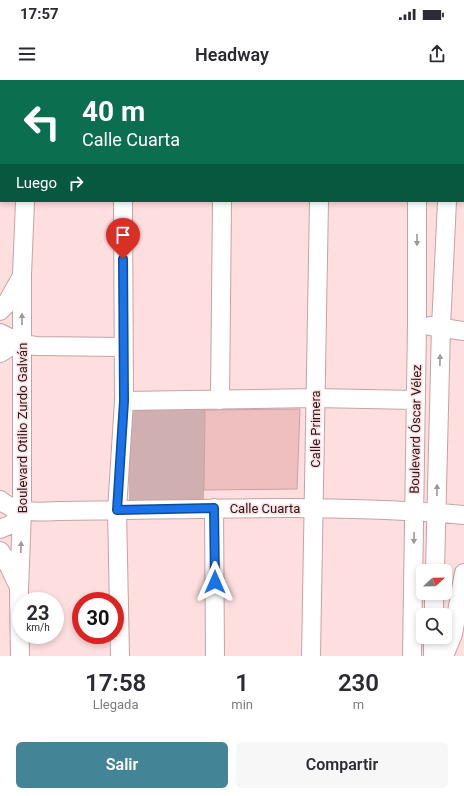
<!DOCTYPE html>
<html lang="es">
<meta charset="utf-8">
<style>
:root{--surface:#fff;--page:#f7f7f7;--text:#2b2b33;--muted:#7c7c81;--accent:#438596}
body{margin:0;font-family:Roboto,sans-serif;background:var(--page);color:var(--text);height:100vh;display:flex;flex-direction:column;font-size:15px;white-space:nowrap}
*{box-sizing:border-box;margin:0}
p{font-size:13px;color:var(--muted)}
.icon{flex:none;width:22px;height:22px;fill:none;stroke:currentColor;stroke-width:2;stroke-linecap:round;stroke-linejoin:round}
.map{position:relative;height:576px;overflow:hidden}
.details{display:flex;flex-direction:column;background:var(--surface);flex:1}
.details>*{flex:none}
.top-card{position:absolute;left:0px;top:0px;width:464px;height:122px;box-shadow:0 2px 6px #0003;background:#0b6e4f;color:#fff;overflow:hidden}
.needle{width:26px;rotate:68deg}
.fabs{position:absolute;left:416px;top:484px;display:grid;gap:8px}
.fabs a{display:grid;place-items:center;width:36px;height:36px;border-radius:6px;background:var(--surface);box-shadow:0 2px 6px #0003;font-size:20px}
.speed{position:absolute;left:12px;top:512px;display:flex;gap:8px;font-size:20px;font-weight:700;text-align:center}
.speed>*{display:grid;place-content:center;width:52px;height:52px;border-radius:50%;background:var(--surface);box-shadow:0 2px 6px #0003;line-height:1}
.speed small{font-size:10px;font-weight:400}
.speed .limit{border:6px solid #d22;background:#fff;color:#111}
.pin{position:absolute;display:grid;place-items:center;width:34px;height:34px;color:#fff;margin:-41px -17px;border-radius:50% 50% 50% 0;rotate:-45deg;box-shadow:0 0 4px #0007}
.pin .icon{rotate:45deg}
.me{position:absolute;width:44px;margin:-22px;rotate:0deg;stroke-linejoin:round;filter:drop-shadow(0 0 3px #0008)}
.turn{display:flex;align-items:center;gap:14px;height:84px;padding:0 16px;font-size:18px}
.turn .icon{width:52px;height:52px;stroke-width:2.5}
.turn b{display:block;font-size:28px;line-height:34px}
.then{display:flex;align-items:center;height:38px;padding:0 16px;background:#0003;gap:8px;font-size:15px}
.eta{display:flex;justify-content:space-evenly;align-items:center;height:68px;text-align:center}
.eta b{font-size:24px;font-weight:600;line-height:28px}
.button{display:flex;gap:8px;margin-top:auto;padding:8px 16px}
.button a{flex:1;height:46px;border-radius:6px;background:var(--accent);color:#fff;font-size:16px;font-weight:600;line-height:46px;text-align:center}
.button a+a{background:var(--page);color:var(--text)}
.status{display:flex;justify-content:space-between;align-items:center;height:28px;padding:0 20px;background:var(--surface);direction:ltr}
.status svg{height:11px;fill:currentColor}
header{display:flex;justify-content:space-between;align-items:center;height:52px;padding:0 16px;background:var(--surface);font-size:18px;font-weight:600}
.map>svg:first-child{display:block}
.green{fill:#d0afb0}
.building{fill:#efbebf;stroke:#c8a2a3}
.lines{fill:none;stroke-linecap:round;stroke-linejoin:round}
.minor-casing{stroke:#c8a2a3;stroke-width:20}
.minor{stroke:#fff;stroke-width:18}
.oneway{fill:#9e9898}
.route-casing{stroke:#114b97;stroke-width:10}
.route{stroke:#1a73e8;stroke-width:7}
.labels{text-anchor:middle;stroke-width:3;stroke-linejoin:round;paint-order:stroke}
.street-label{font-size:13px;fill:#27191a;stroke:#fededf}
</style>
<div class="status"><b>17:57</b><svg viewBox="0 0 49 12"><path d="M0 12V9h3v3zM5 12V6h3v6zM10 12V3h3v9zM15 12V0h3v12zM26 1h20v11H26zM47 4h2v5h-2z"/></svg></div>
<header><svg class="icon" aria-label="menu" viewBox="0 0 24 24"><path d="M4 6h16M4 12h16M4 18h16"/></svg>Headway<svg class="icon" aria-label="share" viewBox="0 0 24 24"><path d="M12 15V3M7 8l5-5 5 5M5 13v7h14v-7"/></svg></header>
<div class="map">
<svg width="464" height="576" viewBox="0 0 464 576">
<rect width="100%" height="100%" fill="#fededf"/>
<path class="green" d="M129,325L205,326L204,420L129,422Z"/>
<path class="building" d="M300,329L297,409L204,410L205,330Z"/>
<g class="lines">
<g class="minor-casing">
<path id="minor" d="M128,1V0
M373,1V0
M0,8H1
M0,91H1
M463,97H464
M0,231L5,226L22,196
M430,246L464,251
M0,253L22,264L36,266L123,267
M0,273L10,267L22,264
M220,320L222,121
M124,321L315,318L416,320
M0,420C16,434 38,432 58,431C193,430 329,423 464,435
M214,428L215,576
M0,449L12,444L22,431
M0,471L6,480L18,505
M435,491L441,247L447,121
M434,535V513
M20,576L19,510L22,431V195L25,121
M120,576L117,430L124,321L123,121
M311,576L319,121
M412,576L417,244V121
M433,576V557
M444,576L453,554L464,493"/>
</g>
<use href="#minor" class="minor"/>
</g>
<defs><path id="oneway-solid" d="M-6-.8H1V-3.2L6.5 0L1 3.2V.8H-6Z"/></defs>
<g class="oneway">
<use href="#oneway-solid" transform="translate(417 160) rotate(90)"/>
<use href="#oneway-solid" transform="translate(22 239) rotate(-90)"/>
<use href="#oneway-solid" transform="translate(440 280) rotate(-89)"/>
<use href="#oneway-solid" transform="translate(437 410) rotate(-89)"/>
<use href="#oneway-solid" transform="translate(414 458) rotate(91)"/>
<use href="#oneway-solid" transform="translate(21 467) rotate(-88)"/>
</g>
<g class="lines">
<g class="route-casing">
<path id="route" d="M123,179L124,321L117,430L214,428L215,502"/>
</g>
<use href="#route" class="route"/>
</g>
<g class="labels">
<g class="street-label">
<text transform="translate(22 348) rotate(-90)" y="5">Boulevard Otilio Zurdo Galván</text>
<text transform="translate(315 349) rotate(-90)" y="5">Calle Primera</text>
<text transform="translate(415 349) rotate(-89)" y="5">Boulevard Óscar Vélez</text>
<text x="265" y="433">Calle Cuarta</text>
</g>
</g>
</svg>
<div class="fabs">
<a><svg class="needle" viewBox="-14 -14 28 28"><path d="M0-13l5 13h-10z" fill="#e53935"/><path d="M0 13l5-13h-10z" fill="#7c7c81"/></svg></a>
<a><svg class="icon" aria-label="search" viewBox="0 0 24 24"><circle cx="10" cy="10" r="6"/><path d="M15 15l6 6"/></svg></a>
</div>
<div class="speed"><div>23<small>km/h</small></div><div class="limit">30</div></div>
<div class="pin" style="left:123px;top:179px;background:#d93025"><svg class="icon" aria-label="arrive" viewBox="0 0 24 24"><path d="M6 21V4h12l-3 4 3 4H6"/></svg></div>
<svg class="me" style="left:215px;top:502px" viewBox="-20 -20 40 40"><path d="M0-17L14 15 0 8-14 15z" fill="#1a73e8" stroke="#fff" stroke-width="4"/></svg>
<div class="top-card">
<div class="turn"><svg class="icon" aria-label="left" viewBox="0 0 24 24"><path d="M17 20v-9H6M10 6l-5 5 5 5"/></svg><div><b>40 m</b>Calle Cuarta</div></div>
<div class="then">Luego<svg class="icon" aria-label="right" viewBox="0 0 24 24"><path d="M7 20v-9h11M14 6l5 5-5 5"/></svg></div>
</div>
</div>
<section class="details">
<div class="eta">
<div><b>17:58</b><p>Llegada</p></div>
<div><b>1</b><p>min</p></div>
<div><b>230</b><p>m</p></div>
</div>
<div class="button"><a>Salir</a><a>Compartir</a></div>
</section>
